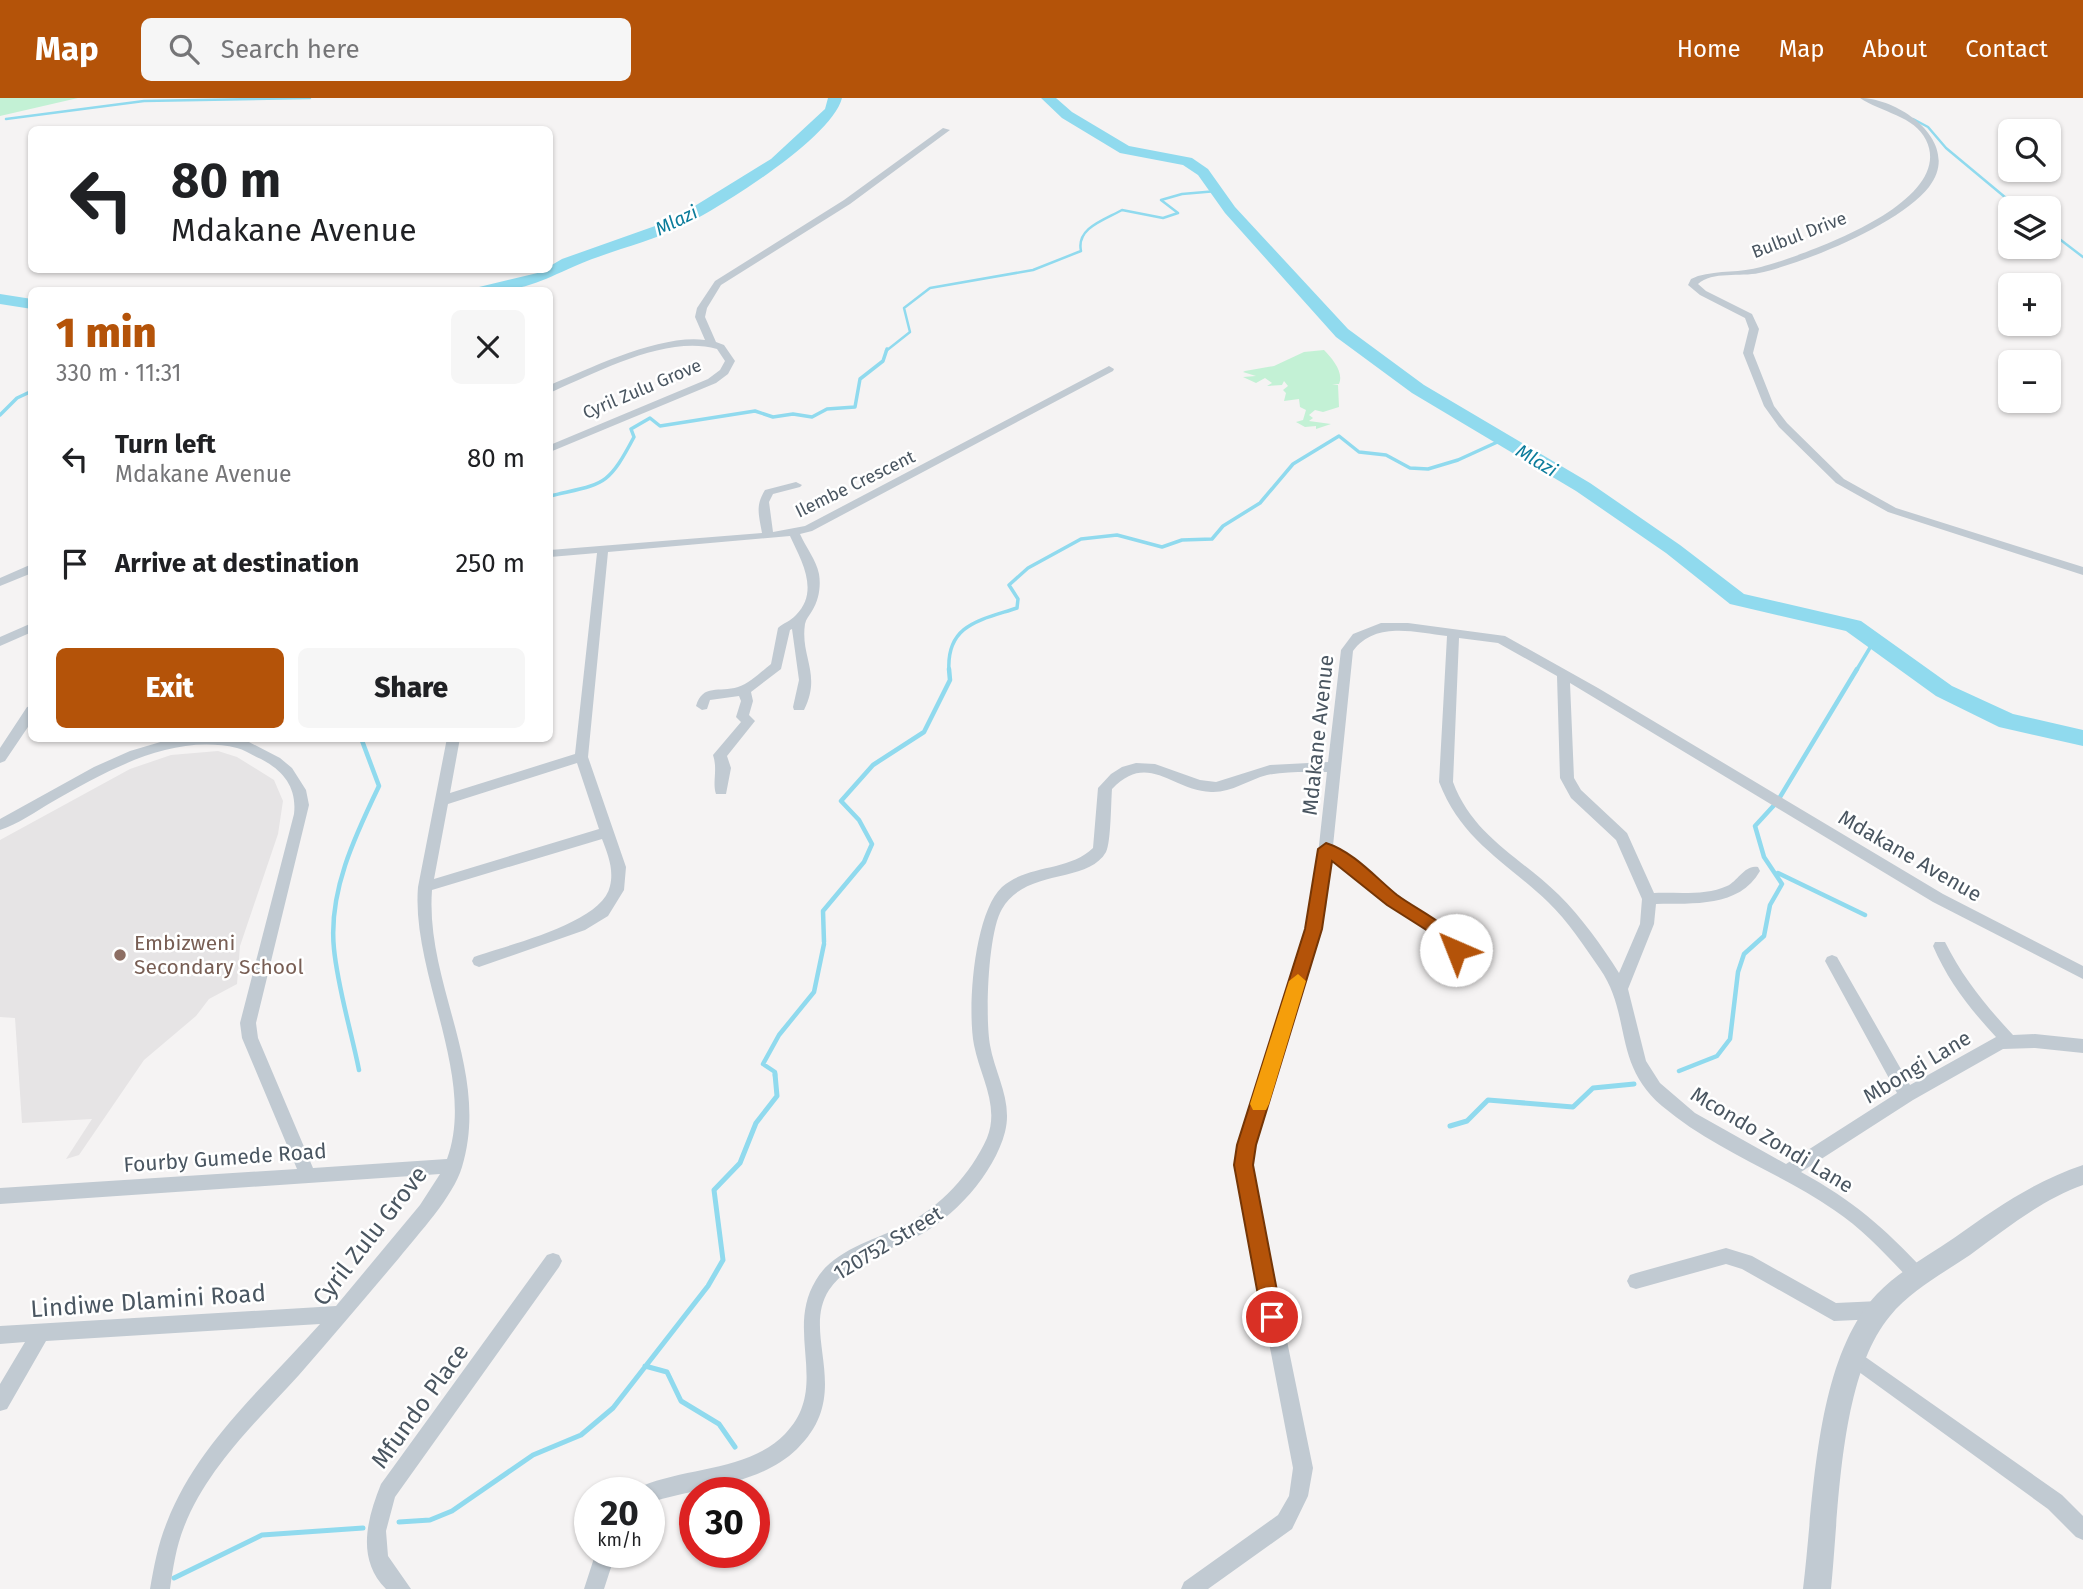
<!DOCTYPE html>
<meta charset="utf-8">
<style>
:root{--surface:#fff;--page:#f6f6f6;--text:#202124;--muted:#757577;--accent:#b45309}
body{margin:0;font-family:"Fira Sans",sans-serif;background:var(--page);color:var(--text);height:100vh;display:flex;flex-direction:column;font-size:26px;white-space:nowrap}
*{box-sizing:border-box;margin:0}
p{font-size:23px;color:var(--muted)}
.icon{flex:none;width:38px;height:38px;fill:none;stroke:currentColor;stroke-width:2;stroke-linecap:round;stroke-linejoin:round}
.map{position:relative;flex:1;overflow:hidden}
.panel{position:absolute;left:28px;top:189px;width:525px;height:455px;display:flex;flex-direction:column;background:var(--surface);border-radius:10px;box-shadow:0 2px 5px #0004}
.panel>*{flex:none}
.top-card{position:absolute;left:28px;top:28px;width:525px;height:147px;border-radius:10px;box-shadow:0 2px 5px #0004;background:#fff;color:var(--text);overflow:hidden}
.buttons{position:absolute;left:1998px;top:21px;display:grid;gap:14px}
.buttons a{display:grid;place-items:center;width:63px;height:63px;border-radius:10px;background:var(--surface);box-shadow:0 2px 5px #0004;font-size:35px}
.speed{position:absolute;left:574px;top:1379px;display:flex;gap:14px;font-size:35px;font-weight:700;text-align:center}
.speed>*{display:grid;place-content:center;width:91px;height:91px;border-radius:50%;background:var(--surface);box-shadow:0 2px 5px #0004;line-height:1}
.speed small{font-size:18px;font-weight:400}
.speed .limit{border:10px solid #d22;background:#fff;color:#111}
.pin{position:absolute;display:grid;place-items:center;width:60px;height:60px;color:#fff;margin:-30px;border:4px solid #fff;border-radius:50%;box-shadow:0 2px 7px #0007}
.me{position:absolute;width:77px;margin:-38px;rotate:316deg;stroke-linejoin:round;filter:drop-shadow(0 0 5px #0008)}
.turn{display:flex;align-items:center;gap:24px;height:147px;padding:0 28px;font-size:32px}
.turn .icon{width:91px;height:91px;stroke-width:2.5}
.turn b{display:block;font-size:49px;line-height:60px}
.round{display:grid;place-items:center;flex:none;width:74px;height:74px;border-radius:10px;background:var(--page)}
.headline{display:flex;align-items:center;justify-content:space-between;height:119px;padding:0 28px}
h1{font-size:42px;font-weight:800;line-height:52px;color:var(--accent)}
.button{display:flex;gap:14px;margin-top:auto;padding:14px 28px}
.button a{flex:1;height:80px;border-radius:10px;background:var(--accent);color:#fff;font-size:28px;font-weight:800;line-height:80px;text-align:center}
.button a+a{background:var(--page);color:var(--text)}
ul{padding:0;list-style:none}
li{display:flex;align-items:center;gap:21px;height:105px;padding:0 28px}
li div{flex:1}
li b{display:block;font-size:26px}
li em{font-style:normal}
header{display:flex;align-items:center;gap:42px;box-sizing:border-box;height:98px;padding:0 35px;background:var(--accent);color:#fff}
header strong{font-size:33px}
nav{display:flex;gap:38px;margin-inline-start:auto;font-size:24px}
.search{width:490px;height:63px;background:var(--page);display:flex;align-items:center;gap:18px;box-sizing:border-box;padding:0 24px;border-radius:10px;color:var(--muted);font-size:26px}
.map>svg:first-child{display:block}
.education{fill:#e6e4e5}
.green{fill:#c3f1d5}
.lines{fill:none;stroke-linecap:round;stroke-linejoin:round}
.stream-far3{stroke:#90daee;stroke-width:2.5}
.stream-far2{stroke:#90daee;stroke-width:3.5}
.stream-far1{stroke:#90daee;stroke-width:4.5}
.stream{stroke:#90daee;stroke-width:5}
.river{fill:#90daee;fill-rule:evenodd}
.minor{fill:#c1cad2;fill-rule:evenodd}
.tertiary{fill:#c1cad2;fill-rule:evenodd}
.route{fill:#b45309;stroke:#753606;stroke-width:2}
.slow{fill:#f59e0b}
.education-dot{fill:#8d6e63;stroke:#fff;stroke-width:2.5}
.labels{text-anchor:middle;stroke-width:5;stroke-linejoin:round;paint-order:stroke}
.far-street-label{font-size:18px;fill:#4a5661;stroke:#fff}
.far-water-label{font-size:19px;font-style:italic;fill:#0c7c9b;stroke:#fff}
.street-label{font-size:21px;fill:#4a5661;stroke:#fff}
.education-label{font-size:21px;fill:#785e54;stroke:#fff;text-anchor:start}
.near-street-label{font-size:24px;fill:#4a5661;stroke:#fff}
</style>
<header>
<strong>Map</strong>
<div class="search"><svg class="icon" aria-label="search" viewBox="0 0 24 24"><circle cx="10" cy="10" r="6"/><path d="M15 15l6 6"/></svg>Search here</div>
<nav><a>Home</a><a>Map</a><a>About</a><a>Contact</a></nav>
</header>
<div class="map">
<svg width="2083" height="1491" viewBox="0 0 2083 1491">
<rect width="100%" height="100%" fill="#f5f3f3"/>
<path class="education" d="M218,653L237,659L274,682L283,703L278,736L240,848L237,886L209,901L196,918L144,962L79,1057L66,1061L92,1021L22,1025L15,920L0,919V742L130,671L171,657Z"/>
<path class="green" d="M0,0H78L0,18Z
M1324,252C1333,261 1344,275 1339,286H1332L1338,287L1339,309L1323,314L1315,312L1309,317L1313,320L1309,323L1331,326L1316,331V328L1305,329L1296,324L1303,322L1306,312L1300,309L1299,301L1284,303L1286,295L1283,292L1288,288L1284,283L1282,287L1267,288L1272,285L1265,280L1256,285L1243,279L1256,278L1243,274L1245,273L1274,268L1304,254Z"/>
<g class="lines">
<path class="stream-far3" d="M6,21L144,3L310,0
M1913,21L1928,29L1946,50L2012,105
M2049,133L2083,159
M886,253L910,234L904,210L930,190L1033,172L1081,153C1076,130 1104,122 1122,112L1163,120L1178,115L1161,102L1182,96L1217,93"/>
<path class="stream-far2" d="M0,317L17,300L32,293
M550,398C604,385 607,390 634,339L631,331L650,320L660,328L755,313L773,319L793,316L812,319L827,311L855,309L860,281L883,263L887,251
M949,573C946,526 981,522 1017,510L1018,501L1009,487L1028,470L1081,441L1117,437L1162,449L1182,442L1212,441L1223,428L1260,405L1293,366L1339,338L1359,354L1386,357L1410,370L1428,371L1458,362L1504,341
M1856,573L1874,543"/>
<path class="stream-far1" d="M1778,775L1865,817
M824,844L823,813L864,764L872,746L859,722L841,703L873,667L924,634L950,582L949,571
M359,972C351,932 338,891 334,851C328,794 355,738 379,688L361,640
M1679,973L1717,958L1730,941L1738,874L1744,856L1764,838L1770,807L1782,786L1764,759L1755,728L1777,704L1857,571
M775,978V974L763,966L779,937L814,894L824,846"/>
<path class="stream" d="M1450,1028L1467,1023L1488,1002L1573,1009L1593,990L1634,986
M645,1268L667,1274L681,1303L719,1326L735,1349
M399,1424L430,1422L452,1413L533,1357L581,1337L613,1310L708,1188L723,1162L714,1092L740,1065L756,1025L777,998L775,976
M174,1480L262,1437L363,1430"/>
<path class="river" d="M828,0H842C832,40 721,109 683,128C656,141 625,149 598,159C552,175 529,197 477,192L479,189L550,172V168L562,161L672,122L771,61L825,11Z
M1041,0H1056L1072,14L1129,48L1192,60L1208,71L1235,109L1348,231L1424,287L1590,385L1680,447L1744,496L1861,523L1952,588L2013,616L2083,632V648L1999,629L1936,598L1846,533L1730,506L1666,455L1576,393L1412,295L1336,239L1225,115L1198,77L1183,67L1120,55L1062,20Z
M0,196L32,201V211L0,206Z"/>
<path class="minor" d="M1860,0C1900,0 1963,45 1929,89C1900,126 1805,165 1759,175C1741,179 1712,173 1698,186L1706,193L1752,216L1759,231L1753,255L1774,308L1787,325L1844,381L1896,410L2083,469V477L1888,414L1836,385L1779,329L1764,308L1743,255L1749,231L1745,220L1700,197L1688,187L1691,181L1698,178C1719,172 1741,175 1761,169C1804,157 1957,105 1926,42C1915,18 1880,14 1860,0Z
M943,30L950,32L850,106L721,187L707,210L705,219L716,244L724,247L735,263L728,276L716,285L550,354V347L708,281L720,272L725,263L717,251C667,237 600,273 554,293L550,294V287C591,270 660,236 705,242L695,219L697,210L715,183L844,102Z
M1109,268L1114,271L1113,273L812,433L800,436C806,450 816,461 819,476C821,488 819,502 812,513C809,518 806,521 805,526C800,559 822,576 804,612H794L793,609L799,582L792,531L790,532L781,571L751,594L753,603L749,617L755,623L727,658L731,670L726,696H716C712,684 718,672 713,657L741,624L736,619L741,603L739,598L710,602L707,611L702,612L696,608C703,585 719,595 738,589C749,586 762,573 771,566L778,530C783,525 791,523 796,517C820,493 801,462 790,438L608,454L588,659L626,769L624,792L608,818L585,832L479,869L474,867L472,863L474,859C507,847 603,825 610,788C614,771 608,757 602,741L432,792C425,886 491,973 462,1069C453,1099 419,1135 399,1160C366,1199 333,1238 299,1277C257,1323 207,1370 184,1429C176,1449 173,1470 170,1491H150C154,1468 158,1446 167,1424C197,1346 266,1287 320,1226L46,1243L7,1311L0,1313V1286L25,1244L0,1246V1228L336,1208L420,1107L440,1076L0,1106V1090L297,1071L242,940L240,925L294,716C297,690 284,673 261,661C253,658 245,652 237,650C171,635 107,673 52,704C35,714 18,726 0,732V721L94,669L130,653L174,640H234L247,643L280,660L292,670L306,692L309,707L256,925L258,940L313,1070L447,1061C477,979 411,875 418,789L447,640H460L450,695L575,656L597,455L550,459V452L762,435C759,417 755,408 765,392L796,384L802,387L800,389L773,396L769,404L773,434L805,428ZM577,665L599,731L434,781L448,706Z
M32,466V475L0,488V480Z
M32,525V534L0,548V539Z
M1381,525H1408L1505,538L1598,590L1943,796L2083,868V881L1933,804L1570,585L1574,680L1581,692L1627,735L1654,795C1677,794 1705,798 1727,788C1738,783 1745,766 1758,769L1760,773C1739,810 1693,805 1656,806L1654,826L1628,891L1646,963L1660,985L1695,1015L1786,1066L1897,995L1825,863L1827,859L1832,857L1837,859L1910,987L1996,939C1970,911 1948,883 1933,848L1935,844H1945C1963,880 1986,908 2013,937L2035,936L2083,941V955L2035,950L2003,951L1913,1002L1801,1074C1854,1103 1883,1129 1924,1172L1927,1178L1924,1184L1918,1186L1912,1184C1887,1158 1864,1132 1834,1112C1779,1074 1714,1052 1662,1008C1612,965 1632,917 1600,871C1584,848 1568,823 1548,804C1505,763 1462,743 1439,684L1447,538C1414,534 1375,523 1353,553L1333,748L1436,825L1463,852L1461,856H1451L1426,833L1331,761L1326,811L1255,1047L1251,1067L1313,1370L1308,1398L1292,1431L1208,1491H1181L1184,1484L1278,1417L1289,1398L1293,1370L1235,1067L1239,1047L1312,811L1327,674C1307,674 1287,673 1267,677C1248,682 1231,695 1211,694C1171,692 1148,653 1112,691C1111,704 1111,745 1106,754C1088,786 1025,770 1002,811C988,834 985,919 990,947C995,976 1013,1003 1005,1034C994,1076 953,1121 914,1140C886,1154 848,1164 829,1192C800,1237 855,1295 797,1351C759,1388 697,1389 649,1405V1395H639L642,1388C687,1369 749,1373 785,1336C831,1289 784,1234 816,1182C834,1151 876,1142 905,1127C940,1109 971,1076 987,1040C1000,1008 980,978 974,947C967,911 974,815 1002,789C1028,766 1068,774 1093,750L1098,690L1111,676L1122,669L1136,665L1155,666L1200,682L1216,684L1270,667L1328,664L1341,552L1353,536ZM1459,540L1498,545L1557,578L1560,680L1571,700L1616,742L1642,801L1640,826L1619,875C1602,848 1582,820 1559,797C1520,759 1473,738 1453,684Z
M32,608V623L5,663L0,665V650L27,609Z
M1726,1150L1752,1158L1836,1205L1879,1203L1885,1206L1888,1212L1885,1218L1879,1221L1834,1223L1742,1171L1726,1166L1636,1191L1630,1189L1627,1183L1630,1177L1636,1175Z
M553,1155L559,1157L562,1163L559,1169L395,1399L386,1433L388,1458L411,1491H386C356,1461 367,1421 381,1386L547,1157Z
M1854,1251L2062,1397L2083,1418V1442L2076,1439L2048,1411L1848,1266L1845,1260L1848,1254Z
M596,1454H616L604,1491H584Z"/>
<path class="tertiary" d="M2083,1067V1087C2041,1102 2006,1131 1970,1157C1942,1176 1911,1192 1890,1218C1839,1279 1839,1413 1831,1491H1803C1814,1403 1814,1263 1877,1196C1899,1173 1928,1158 1954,1140C1996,1110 2035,1083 2083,1067Z"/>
</g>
<path class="route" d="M1326,745C1354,754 1375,779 1397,797C1420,814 1450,825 1465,852L1456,859L1450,857L1428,833L1387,807L1332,763L1322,831L1256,1047L1253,1067L1282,1219L1279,1226L1272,1229L1265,1226L1262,1219L1234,1067L1237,1047L1305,831L1318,751Z"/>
<path class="slow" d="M1298,876L1306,883L1269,1006L1266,1012H1253L1250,1006L1289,883Z"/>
<circle class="education-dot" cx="120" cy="857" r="7"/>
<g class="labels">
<g class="far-street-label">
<text transform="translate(1799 137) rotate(-21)" y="6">Bulbul Drive</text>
<text transform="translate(642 291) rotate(-23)" y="6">Cyril Zulu Grove</text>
<text transform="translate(855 386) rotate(-26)" y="6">Ilembe Crescent</text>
</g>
<g class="far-water-label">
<text transform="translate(676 122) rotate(-26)" y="7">Mlazi</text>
<text transform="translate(1537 362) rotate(31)" y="7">Mlazi</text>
</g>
<g class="street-label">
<text transform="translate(1318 637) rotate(-84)" y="7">Mdakane Avenue</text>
<text transform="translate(1910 758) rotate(30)" y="7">Mdakane Avenue</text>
<text transform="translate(1917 969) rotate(-31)" y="7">Mbongi Lane</text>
<text transform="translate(1772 1042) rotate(31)" y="7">Mcondo Zondi Lane</text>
<text transform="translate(225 1060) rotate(-4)" y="7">Fourby Gumede Road</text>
<text transform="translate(888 1145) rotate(-31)" y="7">120752 Street</text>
</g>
<g class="education-label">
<text x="134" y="852">Embizweni<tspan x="134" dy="24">Secondary School</tspan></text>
</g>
<g class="near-street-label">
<text transform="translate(370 1138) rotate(-52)" y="8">Cyril Zulu Grove</text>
<text transform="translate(148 1203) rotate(-4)" y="8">Lindiwe Dlamini Road</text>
<text transform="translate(420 1308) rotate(-54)" y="8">Mfundo Place</text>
</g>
</g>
</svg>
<div class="buttons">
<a><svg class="icon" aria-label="search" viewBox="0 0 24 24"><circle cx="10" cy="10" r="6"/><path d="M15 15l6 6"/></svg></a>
<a><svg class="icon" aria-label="layers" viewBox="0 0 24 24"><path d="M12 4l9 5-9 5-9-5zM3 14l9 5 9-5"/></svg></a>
<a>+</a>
<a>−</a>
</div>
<div class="speed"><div>20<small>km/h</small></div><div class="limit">30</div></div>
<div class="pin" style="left:1272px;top:1219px;background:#d93025"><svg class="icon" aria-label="arrive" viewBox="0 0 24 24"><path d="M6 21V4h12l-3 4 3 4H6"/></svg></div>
<svg class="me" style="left:1456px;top:852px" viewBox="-20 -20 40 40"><circle r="19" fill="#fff"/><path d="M0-13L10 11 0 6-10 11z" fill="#b45309"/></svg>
<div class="top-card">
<div class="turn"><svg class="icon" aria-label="left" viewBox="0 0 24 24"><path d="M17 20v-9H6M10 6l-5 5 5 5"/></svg><div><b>80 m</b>Mdakane Avenue</div></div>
</div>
<section class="panel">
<div class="headline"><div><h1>1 min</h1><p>330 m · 11:31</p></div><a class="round"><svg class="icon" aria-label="close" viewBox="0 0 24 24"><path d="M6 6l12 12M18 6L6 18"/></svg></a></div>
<ul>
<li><svg class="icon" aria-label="left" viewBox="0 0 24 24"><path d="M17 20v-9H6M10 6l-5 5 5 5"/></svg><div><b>Turn left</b><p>Mdakane Avenue</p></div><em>80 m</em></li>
<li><svg class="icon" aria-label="arrive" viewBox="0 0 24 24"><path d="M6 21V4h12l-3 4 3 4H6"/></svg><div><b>Arrive at destination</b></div><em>250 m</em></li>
</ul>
<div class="button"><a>Exit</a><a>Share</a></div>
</section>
</div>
